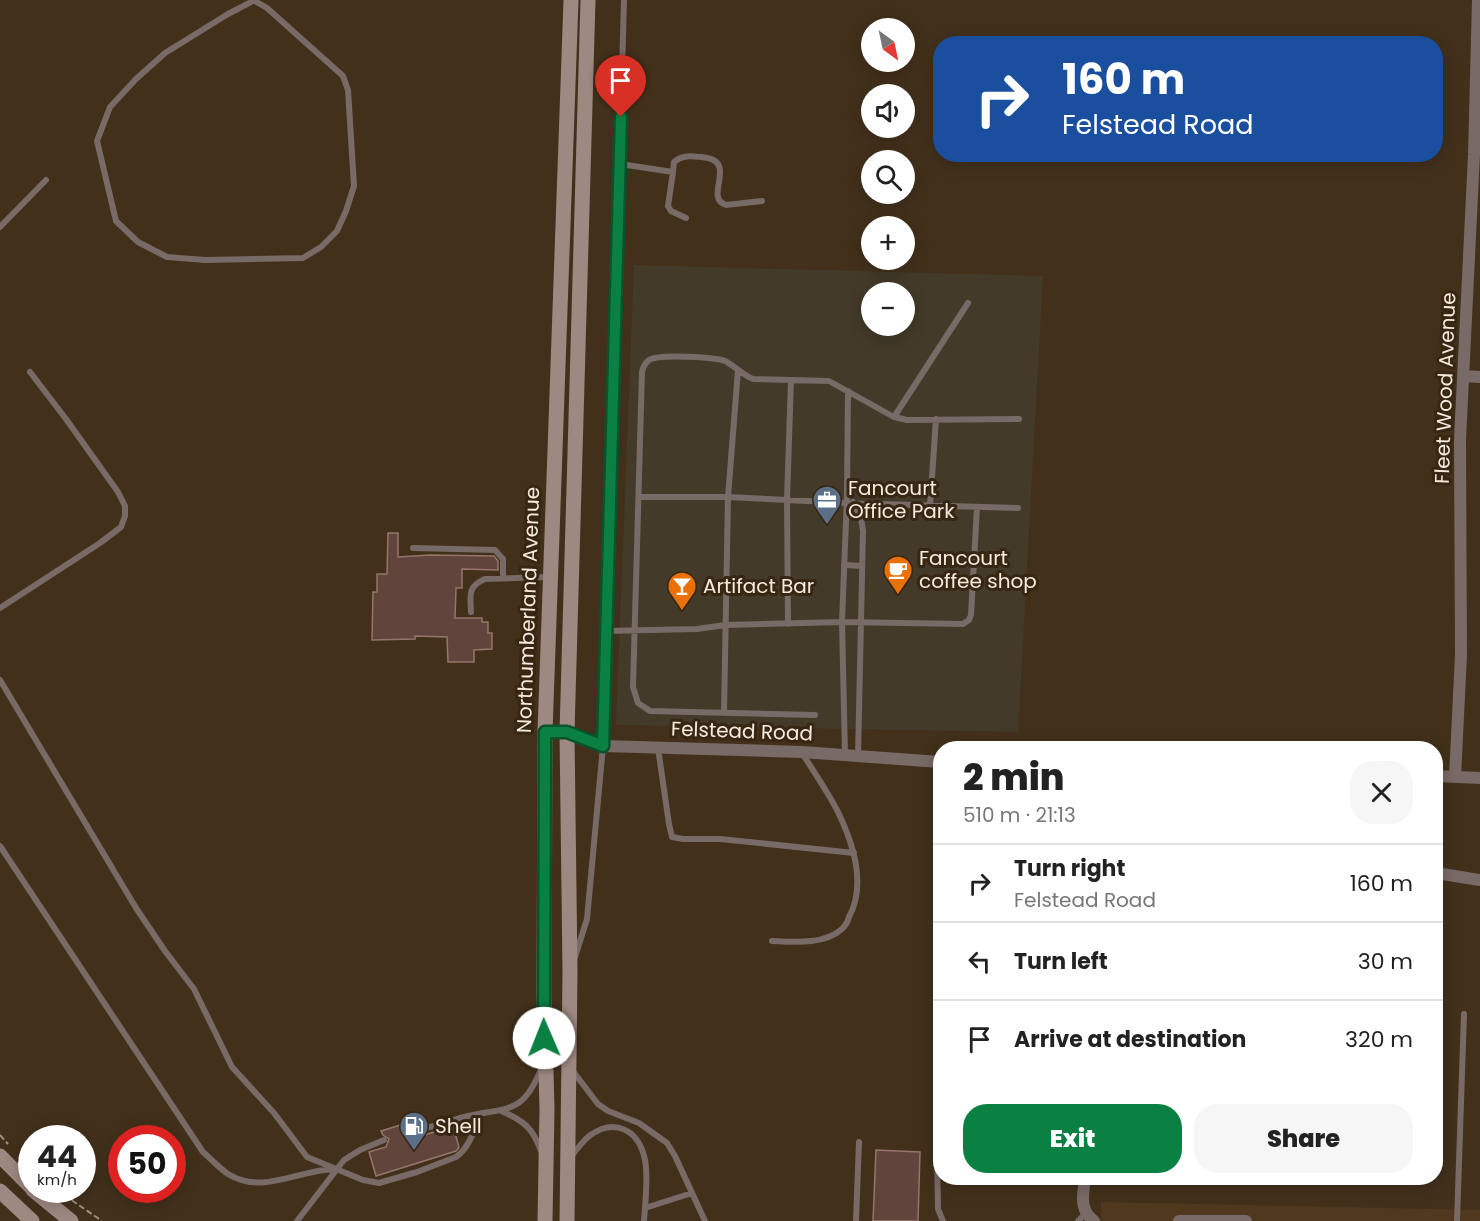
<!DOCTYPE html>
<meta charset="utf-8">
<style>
:root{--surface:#fff;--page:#f6f6f6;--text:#222;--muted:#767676;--line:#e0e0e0;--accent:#0b8043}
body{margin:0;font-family:Poppins,sans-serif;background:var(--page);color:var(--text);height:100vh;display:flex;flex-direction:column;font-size:22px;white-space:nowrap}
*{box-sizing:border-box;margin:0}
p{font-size:20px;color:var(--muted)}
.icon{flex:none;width:33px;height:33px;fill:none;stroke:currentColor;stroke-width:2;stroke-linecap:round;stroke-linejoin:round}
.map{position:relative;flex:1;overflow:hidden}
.drawer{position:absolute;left:933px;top:741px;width:510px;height:444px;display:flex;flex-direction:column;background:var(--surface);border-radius:24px;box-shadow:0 3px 15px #0003}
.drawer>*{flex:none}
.top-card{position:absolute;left:933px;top:36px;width:510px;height:126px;border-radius:24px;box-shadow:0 3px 15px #0003;background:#1a4fa0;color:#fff;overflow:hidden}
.needle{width:39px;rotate:147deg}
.buttons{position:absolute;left:861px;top:18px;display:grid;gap:12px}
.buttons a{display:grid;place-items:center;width:54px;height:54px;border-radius:50%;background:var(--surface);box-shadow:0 3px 15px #0003;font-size:30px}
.speed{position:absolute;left:18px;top:1125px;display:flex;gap:12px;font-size:30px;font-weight:700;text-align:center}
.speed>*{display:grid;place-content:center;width:78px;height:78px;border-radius:50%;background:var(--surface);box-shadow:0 3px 15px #0003;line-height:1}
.speed small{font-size:15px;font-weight:400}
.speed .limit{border:9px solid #d22;background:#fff;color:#111}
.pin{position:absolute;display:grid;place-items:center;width:51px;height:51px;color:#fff;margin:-62px -26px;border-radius:50% 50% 50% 0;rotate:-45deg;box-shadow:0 0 6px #0007}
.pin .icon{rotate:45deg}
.me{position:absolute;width:66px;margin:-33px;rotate:359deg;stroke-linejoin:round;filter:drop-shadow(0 0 4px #0008)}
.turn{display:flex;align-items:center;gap:21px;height:126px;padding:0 30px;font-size:27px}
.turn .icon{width:78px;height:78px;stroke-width:2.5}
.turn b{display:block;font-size:42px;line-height:51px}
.round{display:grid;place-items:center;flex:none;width:63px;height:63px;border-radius:24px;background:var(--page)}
.headline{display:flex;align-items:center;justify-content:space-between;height:102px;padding:0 30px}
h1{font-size:36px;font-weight:800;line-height:45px}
.button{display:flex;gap:12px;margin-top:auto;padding:12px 30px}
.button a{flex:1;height:69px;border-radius:24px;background:var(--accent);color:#fff;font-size:24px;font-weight:800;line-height:69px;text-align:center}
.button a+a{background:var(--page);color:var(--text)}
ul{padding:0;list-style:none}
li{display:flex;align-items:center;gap:18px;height:78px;padding:0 30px;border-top:2px solid var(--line)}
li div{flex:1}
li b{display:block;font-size:22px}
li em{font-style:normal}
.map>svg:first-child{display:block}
.commercial{fill:#433a29;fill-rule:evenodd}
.built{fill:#4f381d}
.building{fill:#61453c;stroke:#94766b;stroke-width:1.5}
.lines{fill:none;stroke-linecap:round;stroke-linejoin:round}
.path{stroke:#9e8f7f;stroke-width:2;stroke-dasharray:6 3;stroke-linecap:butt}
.lane{stroke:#786a66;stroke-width:6}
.street{stroke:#786a66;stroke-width:12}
.secondary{stroke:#9e8882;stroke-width:15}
.route-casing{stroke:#07532c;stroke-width:15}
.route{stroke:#0b8043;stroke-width:10}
.labels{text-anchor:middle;stroke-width:6;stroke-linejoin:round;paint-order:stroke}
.street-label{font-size:20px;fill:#f6eade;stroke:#372611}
.poi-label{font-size:20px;fill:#f6eade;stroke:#372611;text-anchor:start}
</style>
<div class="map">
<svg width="1480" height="1221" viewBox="0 0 1480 1221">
<rect width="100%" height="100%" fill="#42301b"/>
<path class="commercial" d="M634,265L1043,276L1018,732L616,725ZM872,292H904V326H872Z"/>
<path class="built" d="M1101,1202L1480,1210V1221H1101Z"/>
<path class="building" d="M388,533H398V557L430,555L494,556L498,561V570L462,569V588H456L455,618H482V622H488V633H492V649L474,650V662H448L447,637L415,636V639L372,640L373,592H377V574H387Z
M407,1123L408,1126L404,1128V1132L406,1136H411L412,1139L453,1126L459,1147L456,1151L376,1176L369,1152L386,1147L389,1139L383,1135L381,1131Z
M876,1150L920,1152L918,1221H873Z"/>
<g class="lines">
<path class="path" d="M0,1135L8,1144
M57,1190L102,1221"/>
<path class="lane" d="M255,1L267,8L343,76L348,90L354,186L346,211L337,231L321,247L303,258L205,260L167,257L138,242L116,221L97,141L110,107L136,79L165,53L228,14L255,0
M620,164L673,172L668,206L671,211L686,218
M673,172L674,162C683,155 690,156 701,157C741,160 702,197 726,205L762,201
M0,227L46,180
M894,417L968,303
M639,497H728L846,503L1018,508
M853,502L861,518L863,531L858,756
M930,506L936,419
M413,548L495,550L503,559V578
M844,565L862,566
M0,608L100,543L121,527L125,516V506L118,492L66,419L30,372
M471,612C470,595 468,586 485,579L550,577
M788,624L787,500L791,380
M606,631L697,629L725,625L842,622L963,624L969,620L971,615L977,507
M0,680L136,908L165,951L194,989L232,1067L274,1113L307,1157L363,1180L379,1183L417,1172L456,1157C470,1147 474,1130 480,1114
M724,713L728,497L738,370
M815,715L650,711L638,703L633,687L642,372C643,367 645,363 649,360C659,354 714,357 725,361C735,366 743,375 753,379L829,381L894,417L907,420L1019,419
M658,748L669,824L672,837L683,839H720L854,853
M845,755L842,622L847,495L848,391
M0,846L203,1152C211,1159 219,1168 228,1174C262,1195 296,1171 333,1169
M772,941C794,942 824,945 842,929C845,926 848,921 849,917C867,884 853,843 838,812C828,792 814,772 802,753
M575,957L587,919L603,746L624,0
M572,1070L598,1104L608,1111L639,1123L667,1143L675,1156L705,1221
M501,1111C523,1120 533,1128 541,1151
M409,1131C430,1129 448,1121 468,1116C509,1107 523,1114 541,1069
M937,1149L938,1209L943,1221
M570,1158C576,1150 582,1142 589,1136C615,1117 639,1130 645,1160C648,1175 646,1192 645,1208
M297,1221L344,1160L360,1150L384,1140
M644,1221L645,1208L692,1193
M856,1221L859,1142
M1078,1221L1085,1214
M1457,1221L1464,1014"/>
<path class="street" d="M1464,376L1480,377
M545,732H567L603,746L802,752L940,762
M1436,776L1480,778
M1455,777L1461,655L1460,440L1474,155L1478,0
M1436,873L1480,880
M1085,1178C1083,1194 1079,1210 1094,1221
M1179,1221H1246"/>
<path class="secondary" d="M0,1156L32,1188
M33,1190L71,1221
M0,1191L32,1221
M545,1221L547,1109L544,994L545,732L571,0
M567,1221L570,972L567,732L588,0"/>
</g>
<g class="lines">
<g class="route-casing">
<path id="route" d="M544,1038L545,732H567L603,746L621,117"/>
</g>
<use href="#route" class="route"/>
</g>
<defs>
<g id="office-pin" transform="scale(1.5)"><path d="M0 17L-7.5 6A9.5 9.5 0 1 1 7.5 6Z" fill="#5c6f8a" stroke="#372611"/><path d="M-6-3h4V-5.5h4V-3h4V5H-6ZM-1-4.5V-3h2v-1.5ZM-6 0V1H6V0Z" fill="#fff"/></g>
<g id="cafe-pin" transform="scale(1.5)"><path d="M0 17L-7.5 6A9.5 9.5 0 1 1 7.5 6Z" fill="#e8710a" stroke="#372611"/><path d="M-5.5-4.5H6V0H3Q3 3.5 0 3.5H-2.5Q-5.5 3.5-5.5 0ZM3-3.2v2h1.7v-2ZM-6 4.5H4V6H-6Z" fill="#fff"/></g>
<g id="bar-pin" transform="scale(1.5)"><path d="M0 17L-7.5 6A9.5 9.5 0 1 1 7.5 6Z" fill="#e8710a" stroke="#372611"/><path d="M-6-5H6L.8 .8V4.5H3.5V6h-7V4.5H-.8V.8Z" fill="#fff"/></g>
<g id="fuel-pin" transform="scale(1.5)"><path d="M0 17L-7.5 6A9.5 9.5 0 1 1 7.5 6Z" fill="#5c6f8a" stroke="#372611"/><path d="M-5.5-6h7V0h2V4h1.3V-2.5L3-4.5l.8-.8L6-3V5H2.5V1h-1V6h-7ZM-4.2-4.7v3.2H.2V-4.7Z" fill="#fff"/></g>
</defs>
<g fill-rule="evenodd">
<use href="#office-pin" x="827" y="500"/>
<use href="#cafe-pin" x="898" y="570"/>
<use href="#bar-pin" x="682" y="586"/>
<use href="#fuel-pin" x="414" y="1126"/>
</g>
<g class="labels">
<g class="street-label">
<text transform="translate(1445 388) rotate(-88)" y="7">Fleet Wood Avenue</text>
<text transform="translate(528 610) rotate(-88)" y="7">Northumberland Avenue</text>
<text transform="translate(742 731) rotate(2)" y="7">Felstead Road</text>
</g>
<g class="poi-label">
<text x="848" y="495">Fancourt<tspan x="848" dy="23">Office Park</tspan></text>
<text x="919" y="565">Fancourt<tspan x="919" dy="23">coffee shop</tspan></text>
<text x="703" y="593">Artifact Bar</text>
<text x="435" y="1133">Shell</text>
</g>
</g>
</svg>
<div class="buttons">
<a><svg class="needle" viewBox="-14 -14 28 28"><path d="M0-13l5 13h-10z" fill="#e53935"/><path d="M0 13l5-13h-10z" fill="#767676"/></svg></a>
<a><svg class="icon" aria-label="sound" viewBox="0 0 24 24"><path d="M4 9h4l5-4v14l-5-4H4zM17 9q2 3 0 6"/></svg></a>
<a><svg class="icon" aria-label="search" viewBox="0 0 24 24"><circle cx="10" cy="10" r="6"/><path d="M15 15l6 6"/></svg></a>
<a>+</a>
<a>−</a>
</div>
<div class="speed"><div>44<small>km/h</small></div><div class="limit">50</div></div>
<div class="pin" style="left:621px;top:117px;background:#d93025"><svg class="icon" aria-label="arrive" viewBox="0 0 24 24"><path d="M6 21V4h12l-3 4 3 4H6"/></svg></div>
<svg class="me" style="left:544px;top:1038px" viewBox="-20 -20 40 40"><circle r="19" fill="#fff"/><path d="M0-13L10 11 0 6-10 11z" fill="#0b8043"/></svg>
<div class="top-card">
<div class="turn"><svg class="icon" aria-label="right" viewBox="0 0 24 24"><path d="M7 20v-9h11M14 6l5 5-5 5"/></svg><div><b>160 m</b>Felstead Road</div></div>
</div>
<section class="drawer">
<div class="headline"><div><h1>2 min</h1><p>510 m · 21:13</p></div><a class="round"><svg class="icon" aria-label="close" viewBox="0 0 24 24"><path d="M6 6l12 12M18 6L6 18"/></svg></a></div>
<ul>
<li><svg class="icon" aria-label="right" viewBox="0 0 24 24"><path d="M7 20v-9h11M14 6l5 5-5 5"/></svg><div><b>Turn right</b><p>Felstead Road</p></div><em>160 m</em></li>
<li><svg class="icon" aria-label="left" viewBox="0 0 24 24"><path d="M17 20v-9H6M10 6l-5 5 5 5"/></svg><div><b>Turn left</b></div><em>30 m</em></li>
<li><svg class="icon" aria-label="arrive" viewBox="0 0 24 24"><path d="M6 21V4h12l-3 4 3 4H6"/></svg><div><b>Arrive at destination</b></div><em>320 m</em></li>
</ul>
<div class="button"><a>Exit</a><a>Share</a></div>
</section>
</div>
